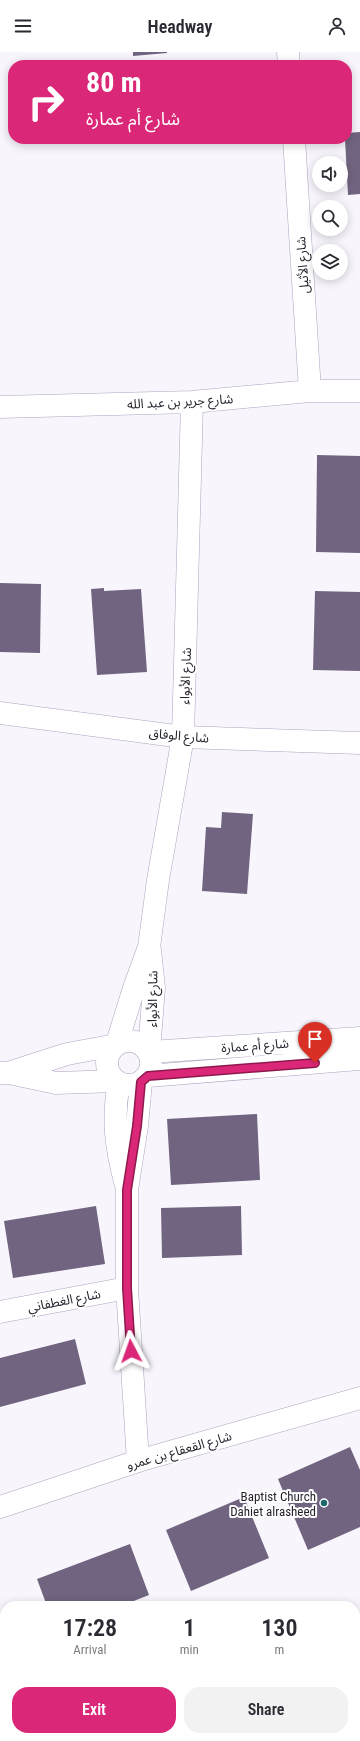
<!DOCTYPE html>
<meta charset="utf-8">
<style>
:root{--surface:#fff;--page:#f2f2f3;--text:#2b2b33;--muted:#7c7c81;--accent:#db2777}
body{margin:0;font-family:"Roboto Condensed","Noto Sans Arabic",sans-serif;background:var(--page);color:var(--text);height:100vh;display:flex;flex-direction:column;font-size:15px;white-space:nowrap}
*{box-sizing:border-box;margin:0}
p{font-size:13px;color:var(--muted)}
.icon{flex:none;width:22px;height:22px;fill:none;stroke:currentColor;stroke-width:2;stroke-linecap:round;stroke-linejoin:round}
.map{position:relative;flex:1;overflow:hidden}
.sheet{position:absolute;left:0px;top:1549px;width:360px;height:140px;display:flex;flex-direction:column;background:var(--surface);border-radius:16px 16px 0 0;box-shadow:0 2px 10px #0003}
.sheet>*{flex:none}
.guide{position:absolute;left:8px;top:8px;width:344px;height:84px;border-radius:16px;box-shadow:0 2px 10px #0003;background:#db2777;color:#fff;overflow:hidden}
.controls{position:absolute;left:312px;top:104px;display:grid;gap:8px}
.controls a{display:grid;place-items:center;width:36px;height:36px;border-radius:50%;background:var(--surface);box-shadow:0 2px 10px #0003;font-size:20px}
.pin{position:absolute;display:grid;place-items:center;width:34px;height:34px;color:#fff;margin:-41px -17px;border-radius:50% 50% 50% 0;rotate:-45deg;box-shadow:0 0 4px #0007}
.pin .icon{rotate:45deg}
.me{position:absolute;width:44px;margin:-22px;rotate:356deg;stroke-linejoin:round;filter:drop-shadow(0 0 3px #0008)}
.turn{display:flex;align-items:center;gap:14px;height:84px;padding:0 12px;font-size:18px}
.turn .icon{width:52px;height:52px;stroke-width:2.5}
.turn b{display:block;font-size:28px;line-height:34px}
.eta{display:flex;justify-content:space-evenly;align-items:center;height:68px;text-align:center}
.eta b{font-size:24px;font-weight:600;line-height:28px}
.cta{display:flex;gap:8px;margin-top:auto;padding:8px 12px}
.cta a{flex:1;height:46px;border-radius:16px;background:var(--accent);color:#fff;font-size:16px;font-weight:600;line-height:46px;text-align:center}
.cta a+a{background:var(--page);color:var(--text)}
header{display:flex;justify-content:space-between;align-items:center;height:52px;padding:0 12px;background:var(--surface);font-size:18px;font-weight:600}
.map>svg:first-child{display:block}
.building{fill:#716480}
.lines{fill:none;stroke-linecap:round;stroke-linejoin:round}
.street-casing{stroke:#b0a2bf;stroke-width:23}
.secondary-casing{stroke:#b0a2bf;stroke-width:23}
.street{stroke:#fff;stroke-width:22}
.secondary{stroke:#fff;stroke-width:22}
.route-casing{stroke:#8e194d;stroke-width:10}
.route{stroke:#db2777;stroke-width:7}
.poi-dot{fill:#1d6a6b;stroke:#fff;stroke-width:1.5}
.labels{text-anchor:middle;stroke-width:4;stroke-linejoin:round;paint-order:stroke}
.street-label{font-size:13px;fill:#241e2a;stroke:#fff}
.poi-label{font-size:13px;fill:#241e2a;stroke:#fff;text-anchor:end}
</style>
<header><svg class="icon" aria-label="menu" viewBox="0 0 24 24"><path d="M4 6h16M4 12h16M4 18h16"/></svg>Headway<svg class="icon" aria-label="person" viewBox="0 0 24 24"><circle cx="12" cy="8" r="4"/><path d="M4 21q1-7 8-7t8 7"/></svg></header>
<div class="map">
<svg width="360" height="1689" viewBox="0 0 360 1689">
<rect width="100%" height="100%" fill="#f8f6fc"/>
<path class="building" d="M133,0H167V1L133,4Z
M360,80V142L348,143L345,87H347V81Z
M317,403L360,404V501L316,500Z
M0,531L41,532L40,601L0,600Z
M104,536V539L141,537L147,620L97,623L91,537Z
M315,539L360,540V619L313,618Z
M222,760L253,762L247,842L202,839L206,775L221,776Z
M257,1062L260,1128L171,1133L167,1067Z
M96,1154L105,1212L13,1226L4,1169Z
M241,1154L242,1203L162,1206L161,1156Z
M75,1287L86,1332L0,1355V1306Z
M350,1395L360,1418V1475L308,1498L278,1427Z
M244,1445L269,1506L191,1539L166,1478Z
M130,1492L149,1543L121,1554H47L37,1527Z"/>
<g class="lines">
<g class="street-casing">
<path id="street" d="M288,0L289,13
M294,87L310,339
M0,355L192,350L310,339H360
M117,991L134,936L149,895L158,828L183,685L192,350
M149,999L154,936L150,898
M119,1031C112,1067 116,1095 125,1130
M0,1260L127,1236
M138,1409L127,1236V1138L137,1074L141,1030
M355,1634L360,1632
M294,1684L307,1689
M178,1689L198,1684"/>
</g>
<g class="secondary-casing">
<path id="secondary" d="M0,661L183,685L360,691
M107 1011a22 22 0 1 1 44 0a22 22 0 1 1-44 0Z
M150,1000L360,986
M0,1021H8L67,1002L116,993
M9,1021L56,1031L117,1029
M148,1024L360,1007
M0,1455L138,1409L360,1346"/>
</g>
<use href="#street" class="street"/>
<use href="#secondary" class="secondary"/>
</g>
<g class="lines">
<g class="route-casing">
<path id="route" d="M131,1299L127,1236V1138L137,1074L141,1030L148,1024L315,1011"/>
</g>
<use href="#route" class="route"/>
</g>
<circle class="poi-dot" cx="324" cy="1451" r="4"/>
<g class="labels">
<g class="street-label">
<text transform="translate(302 213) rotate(-94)" y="5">شارع الأثيل</text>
<text transform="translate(180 349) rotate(-3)" y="5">شارع جرير بن عبد الله</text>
<text transform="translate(185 624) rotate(-88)" y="5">شارع الأبواء</text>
<text transform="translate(179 683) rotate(5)" y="5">شارع الوفاق</text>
<text transform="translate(152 947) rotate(-89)" y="5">شارع الأبواء</text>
<text transform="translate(255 993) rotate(-4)" y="5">شارع أم عمارة</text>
<text transform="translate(64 1248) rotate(-11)" y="5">شارع الغطفاني</text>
<text transform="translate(179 1398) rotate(-16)" y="5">شارع القعقاع بن عمرو</text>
</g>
<g class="poi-label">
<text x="316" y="1449">Baptist Church<tspan x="316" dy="15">Dahiet alrasheed</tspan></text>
</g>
</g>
</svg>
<div class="controls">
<a><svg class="icon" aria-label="sound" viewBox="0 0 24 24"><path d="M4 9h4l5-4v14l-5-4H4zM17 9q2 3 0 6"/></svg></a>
<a><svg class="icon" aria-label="search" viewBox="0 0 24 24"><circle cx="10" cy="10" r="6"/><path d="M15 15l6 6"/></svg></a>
<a><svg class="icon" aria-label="layers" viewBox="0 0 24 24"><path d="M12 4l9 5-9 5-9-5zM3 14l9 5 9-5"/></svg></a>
</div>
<div class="pin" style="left:315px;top:1011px;background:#d93025"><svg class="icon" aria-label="arrive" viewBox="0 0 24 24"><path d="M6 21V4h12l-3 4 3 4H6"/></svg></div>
<svg class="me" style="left:131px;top:1299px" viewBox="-20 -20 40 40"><path d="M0-17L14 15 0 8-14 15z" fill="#db2777" stroke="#fff" stroke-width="4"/></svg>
<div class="guide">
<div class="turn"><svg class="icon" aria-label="right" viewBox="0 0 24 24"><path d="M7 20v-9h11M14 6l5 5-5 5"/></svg><div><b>80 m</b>شارع أم عمارة</div></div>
</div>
<section class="sheet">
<div class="eta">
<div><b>17:28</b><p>Arrival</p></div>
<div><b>1</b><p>min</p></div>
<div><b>130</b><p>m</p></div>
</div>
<div class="cta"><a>Exit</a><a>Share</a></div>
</section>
</div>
